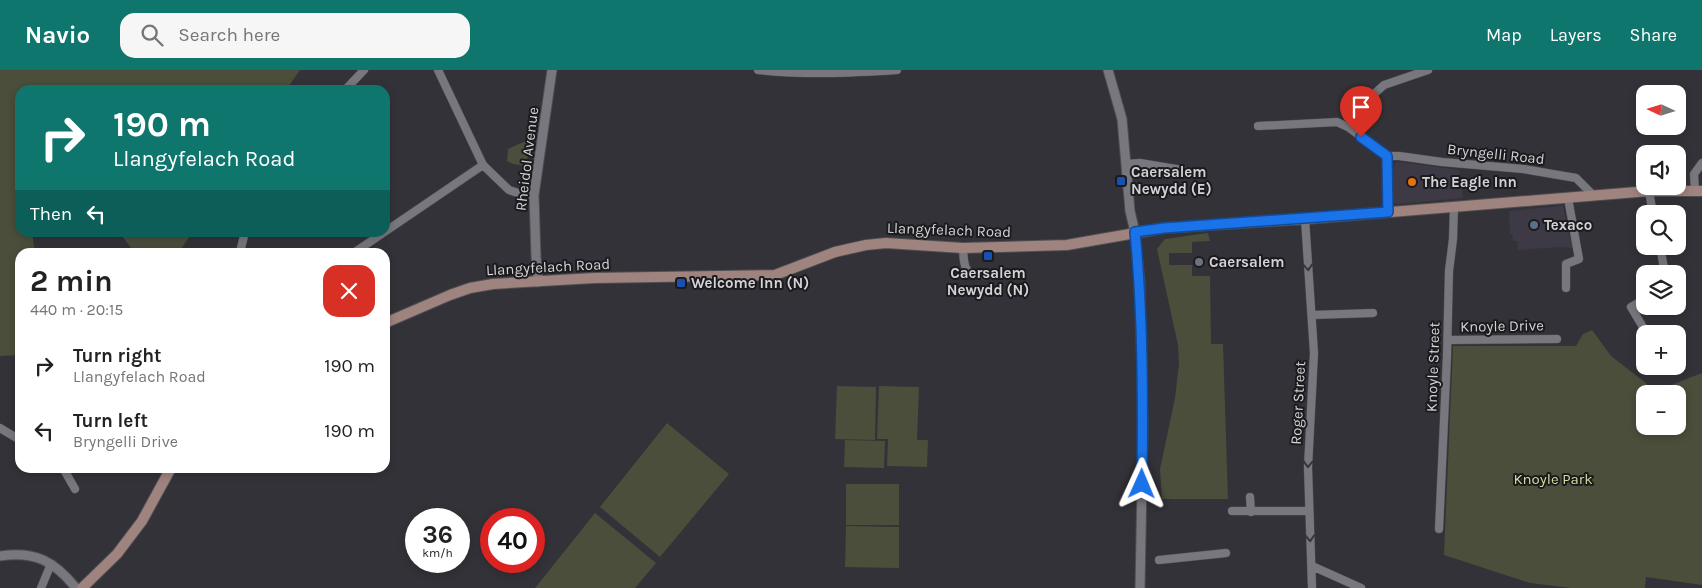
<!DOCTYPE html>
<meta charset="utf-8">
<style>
:root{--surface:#fff;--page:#f6f6f6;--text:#222;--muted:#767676;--accent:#0f766e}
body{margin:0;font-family:Karla,sans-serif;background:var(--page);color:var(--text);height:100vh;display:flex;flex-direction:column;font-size:19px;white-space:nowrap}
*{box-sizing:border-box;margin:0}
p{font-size:16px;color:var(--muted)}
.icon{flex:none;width:28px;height:28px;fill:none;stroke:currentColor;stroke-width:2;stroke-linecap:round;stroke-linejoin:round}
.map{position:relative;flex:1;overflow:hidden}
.details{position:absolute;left:15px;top:178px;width:375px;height:225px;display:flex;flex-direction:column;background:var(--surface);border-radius:15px;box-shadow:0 2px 8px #0003}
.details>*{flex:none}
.hud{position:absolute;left:15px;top:15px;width:375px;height:152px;border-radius:15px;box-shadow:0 2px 8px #0003;background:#0f766e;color:#fff;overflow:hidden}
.needle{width:32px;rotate:274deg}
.tools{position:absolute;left:1636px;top:15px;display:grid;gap:10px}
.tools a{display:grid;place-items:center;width:50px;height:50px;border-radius:10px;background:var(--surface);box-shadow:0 2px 8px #0003;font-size:25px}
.speed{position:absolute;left:405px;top:438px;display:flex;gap:10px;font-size:25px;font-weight:700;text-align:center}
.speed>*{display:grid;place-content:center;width:65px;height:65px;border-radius:50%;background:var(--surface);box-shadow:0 2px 8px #0003;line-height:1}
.speed small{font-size:12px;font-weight:400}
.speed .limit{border:8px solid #d22;background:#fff;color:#111}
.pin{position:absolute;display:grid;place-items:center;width:42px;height:42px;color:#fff;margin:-51px -21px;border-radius:50% 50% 50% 0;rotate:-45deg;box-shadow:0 0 5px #0007}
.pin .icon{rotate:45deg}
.me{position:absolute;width:55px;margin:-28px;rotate:1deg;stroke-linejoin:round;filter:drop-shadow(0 0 4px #0008)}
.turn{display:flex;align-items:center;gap:18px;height:105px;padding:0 15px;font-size:22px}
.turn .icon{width:65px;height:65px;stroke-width:2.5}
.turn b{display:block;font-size:35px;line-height:42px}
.then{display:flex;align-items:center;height:48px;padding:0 15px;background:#0003;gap:10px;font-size:19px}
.round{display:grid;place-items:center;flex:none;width:52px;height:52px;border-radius:15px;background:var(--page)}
.headline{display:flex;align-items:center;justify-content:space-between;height:85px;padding:0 15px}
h1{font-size:30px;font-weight:700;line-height:38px}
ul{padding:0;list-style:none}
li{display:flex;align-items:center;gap:15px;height:65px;padding:0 15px}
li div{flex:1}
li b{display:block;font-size:19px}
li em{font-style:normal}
header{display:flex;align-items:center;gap:30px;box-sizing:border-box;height:70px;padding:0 25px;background:var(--accent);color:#fff}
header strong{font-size:24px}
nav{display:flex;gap:28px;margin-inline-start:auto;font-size:18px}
.search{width:350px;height:45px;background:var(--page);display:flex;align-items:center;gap:12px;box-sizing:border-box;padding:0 18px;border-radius:15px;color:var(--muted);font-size:19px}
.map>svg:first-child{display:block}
.built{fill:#3d3a46}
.green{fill:#4a4e3b;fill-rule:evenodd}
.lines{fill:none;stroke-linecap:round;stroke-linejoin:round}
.minor-casing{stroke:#4f4e52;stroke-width:9}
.tertiary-casing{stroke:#4f4e52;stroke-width:11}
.secondary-casing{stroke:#4f4e52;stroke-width:12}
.minor{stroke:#79777e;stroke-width:8}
.tertiary{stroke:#79777e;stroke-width:9}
.secondary{stroke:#9f837e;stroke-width:10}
.oneway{stroke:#37363a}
.route-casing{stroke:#114b97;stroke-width:12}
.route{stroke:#1a73e8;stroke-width:9}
.transit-dot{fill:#1a4fb4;stroke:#1b1a1d;stroke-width:2}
.food-dot{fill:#e8710a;stroke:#1b1a1d;stroke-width:2}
.service-dot{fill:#5c6f8a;stroke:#1b1a1d;stroke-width:2}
.worship-dot{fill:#6b7280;stroke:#1b1a1d;stroke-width:2}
.labels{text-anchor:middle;stroke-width:4;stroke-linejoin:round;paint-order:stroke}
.street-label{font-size:15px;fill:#d3d2d6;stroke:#1b1a1d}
.poi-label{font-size:15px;font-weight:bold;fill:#d3d2d6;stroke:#1b1a1d;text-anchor:start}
.park-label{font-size:15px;fill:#d1dea0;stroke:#1b1a1d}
</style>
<header>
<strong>Navio</strong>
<div class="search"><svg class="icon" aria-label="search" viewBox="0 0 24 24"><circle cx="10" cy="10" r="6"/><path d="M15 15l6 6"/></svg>Search here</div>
<nav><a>Map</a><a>Layers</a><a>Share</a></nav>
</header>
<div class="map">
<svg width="1702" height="518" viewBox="0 0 1702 518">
<rect width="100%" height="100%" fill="#333238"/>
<path class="built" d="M1396,92H1399L1459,100L1463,128L1397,134L1393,132L1391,113L1394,96Z
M1563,136L1568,162L1574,178L1560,177L1518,180L1517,171H1513L1512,164H1510L1509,141Z"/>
<path class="green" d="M0,0H300L286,20H20V162L32,163L35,182H20V285L0,286Z
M528,70L530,72L526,96L513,94L507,91L508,79Z
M120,163H192L179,182H134Z
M1208,163L1210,171L1192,172V183H1169V195H1192V206H1210L1211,274H1223L1228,429H1162L1160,399L1175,328L1179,294L1178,275L1157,179L1165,169Z
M1592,260L1611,286L1646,313L1649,319H1661L1702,303V515L1646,507L1645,518H1571L1530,513L1444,485L1453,276H1576L1583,264ZM1645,324H1678V356H1645Z
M837,316L876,317L875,370L835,369Z
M879,316L919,317L917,370H928L927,397L887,396L888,369H877Z
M667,353L729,404L660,487L600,437Z
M845,370L885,371L884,398L844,397Z
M846,414H899V455H846Z
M595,443L656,493L635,518H535Z
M846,456L899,457V498L845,497Z"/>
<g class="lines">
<g class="minor-casing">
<path id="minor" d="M438,0L483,95L509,120L521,124L534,125
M758,0C805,5 850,3 897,0
M345,20L364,0
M1258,56L1337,52L1348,57L1387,86L1388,142
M1348,57L1374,24L1384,15L1428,0
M1387,86H1399L1442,92L1523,99L1576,108L1594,126
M1126,94L1140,93L1182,100
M1649,121L1653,144
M1695,121L1694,104L1702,93
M1305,149L1314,283L1308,397L1312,518
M1660,176L1665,204
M963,178C964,198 964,206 987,205
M240,182L245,162
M355,182L483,95
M1566,218V194L1579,189L1568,128
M1645,229L1631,237L1647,264
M1312,245L1373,243
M1448,270L1557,269
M1662,296V299
M0,358L20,370
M63,398L75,419
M1250,427L1251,442
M1232,441H1308
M1439,459L1447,286L1449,201L1453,169L1454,136
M1159,490L1226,483
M1312,496L1361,518
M41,518L51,494"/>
</g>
<g class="tertiary-casing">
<path id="tertiary" d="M1108,0L1122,49L1130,141L1135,162L1140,213L1143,360L1140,518
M538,212L536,187L534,125L552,0
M0,486C36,481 54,491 76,518"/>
</g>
<g class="secondary-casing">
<path id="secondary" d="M385,253L450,225L470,218L493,214L594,208L775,205L835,182L866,175L886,173L963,178L1067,175L1164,158L1305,149L1649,121H1702
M82,518L117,484L142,451L171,398"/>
</g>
<use href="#minor" class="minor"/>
<use href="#tertiary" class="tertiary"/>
<use href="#secondary" class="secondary"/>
</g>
<defs><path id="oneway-chevron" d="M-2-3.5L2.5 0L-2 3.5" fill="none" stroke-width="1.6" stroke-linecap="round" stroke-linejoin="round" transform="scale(1.25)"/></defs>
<g class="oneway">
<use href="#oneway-chevron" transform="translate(1308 197) rotate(86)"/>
<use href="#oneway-chevron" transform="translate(1308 394) rotate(92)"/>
<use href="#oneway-chevron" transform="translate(1310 468) rotate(87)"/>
</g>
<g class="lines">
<g class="route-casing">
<path id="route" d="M1142,414C1143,330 1143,246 1135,162L1164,158L1388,142L1387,86L1361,67"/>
</g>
<use href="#route" class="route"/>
</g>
<g class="transit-dot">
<rect x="1116" y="106" width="10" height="10" rx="2.5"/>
<rect x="983" y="181" width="10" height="10" rx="2.5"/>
<rect x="676" y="208" width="10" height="10" rx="2.5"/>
</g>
<circle class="food-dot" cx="1412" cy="112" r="5"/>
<circle class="service-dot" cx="1534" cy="155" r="5"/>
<circle class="worship-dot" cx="1199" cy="192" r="5"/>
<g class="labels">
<g class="street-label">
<text transform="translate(1496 84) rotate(6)" y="5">Bryngelli Road</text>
<text transform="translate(527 89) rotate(-83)" y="5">Rheidol Avenue</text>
<text transform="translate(949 160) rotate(2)" y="5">Llangyfelach Road</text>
<text transform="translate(548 197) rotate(-3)" y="5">Llangyfelach Road</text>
<text transform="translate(1502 256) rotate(-1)" y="5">Knoyle Drive</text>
<text transform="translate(1433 297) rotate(-88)" y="5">Knoyle Street</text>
<text transform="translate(1298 333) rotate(-87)" y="5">Roger Street</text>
</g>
<g class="poi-label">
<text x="1131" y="107">Caersalem<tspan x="1131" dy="17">Newydd (E)</tspan></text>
<text x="1422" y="117">The Eagle Inn</text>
<text x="1544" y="160">Texaco</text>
<text x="1209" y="197">Caersalem</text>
<text x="988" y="208" text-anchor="middle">Caersalem<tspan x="988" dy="17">Newydd (N)</tspan></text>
<text x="691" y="218">Welcome Inn (N)</text>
</g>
<g class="park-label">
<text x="1553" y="414">Knoyle Park</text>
</g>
</g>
</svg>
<div class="tools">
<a><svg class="needle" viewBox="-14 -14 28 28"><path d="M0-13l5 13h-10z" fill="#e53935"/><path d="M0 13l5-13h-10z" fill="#767676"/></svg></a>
<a><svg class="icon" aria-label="sound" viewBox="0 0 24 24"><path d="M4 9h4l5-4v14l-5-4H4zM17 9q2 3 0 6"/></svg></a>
<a><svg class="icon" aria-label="search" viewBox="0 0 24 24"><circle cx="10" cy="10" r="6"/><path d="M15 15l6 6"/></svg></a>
<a><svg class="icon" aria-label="layers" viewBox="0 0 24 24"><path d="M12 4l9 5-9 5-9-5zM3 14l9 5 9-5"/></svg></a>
<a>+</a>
<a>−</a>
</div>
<div class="speed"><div>36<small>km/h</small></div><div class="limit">40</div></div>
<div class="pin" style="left:1361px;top:67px;background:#d93025"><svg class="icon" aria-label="arrive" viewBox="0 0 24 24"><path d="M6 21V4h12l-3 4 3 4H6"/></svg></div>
<svg class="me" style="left:1142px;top:414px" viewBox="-20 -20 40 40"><path d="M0-17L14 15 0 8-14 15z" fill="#1a73e8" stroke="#fff" stroke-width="4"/></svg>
<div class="hud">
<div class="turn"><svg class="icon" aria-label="right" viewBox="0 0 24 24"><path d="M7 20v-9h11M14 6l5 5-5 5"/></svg><div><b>190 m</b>Llangyfelach Road</div></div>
<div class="then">Then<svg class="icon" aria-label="left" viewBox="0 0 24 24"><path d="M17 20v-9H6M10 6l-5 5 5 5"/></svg></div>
</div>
<section class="details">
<div class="headline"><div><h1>2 min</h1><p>440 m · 20:15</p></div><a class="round" style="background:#d93025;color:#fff"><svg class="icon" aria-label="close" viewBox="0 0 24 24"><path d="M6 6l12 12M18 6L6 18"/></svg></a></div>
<ul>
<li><svg class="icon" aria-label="right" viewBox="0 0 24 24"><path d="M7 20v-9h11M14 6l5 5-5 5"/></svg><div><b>Turn right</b><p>Llangyfelach Road</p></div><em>190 m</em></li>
<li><svg class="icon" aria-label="left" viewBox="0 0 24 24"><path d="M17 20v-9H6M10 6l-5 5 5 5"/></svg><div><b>Turn left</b><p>Bryngelli Drive</p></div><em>190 m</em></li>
</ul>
</section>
</div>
